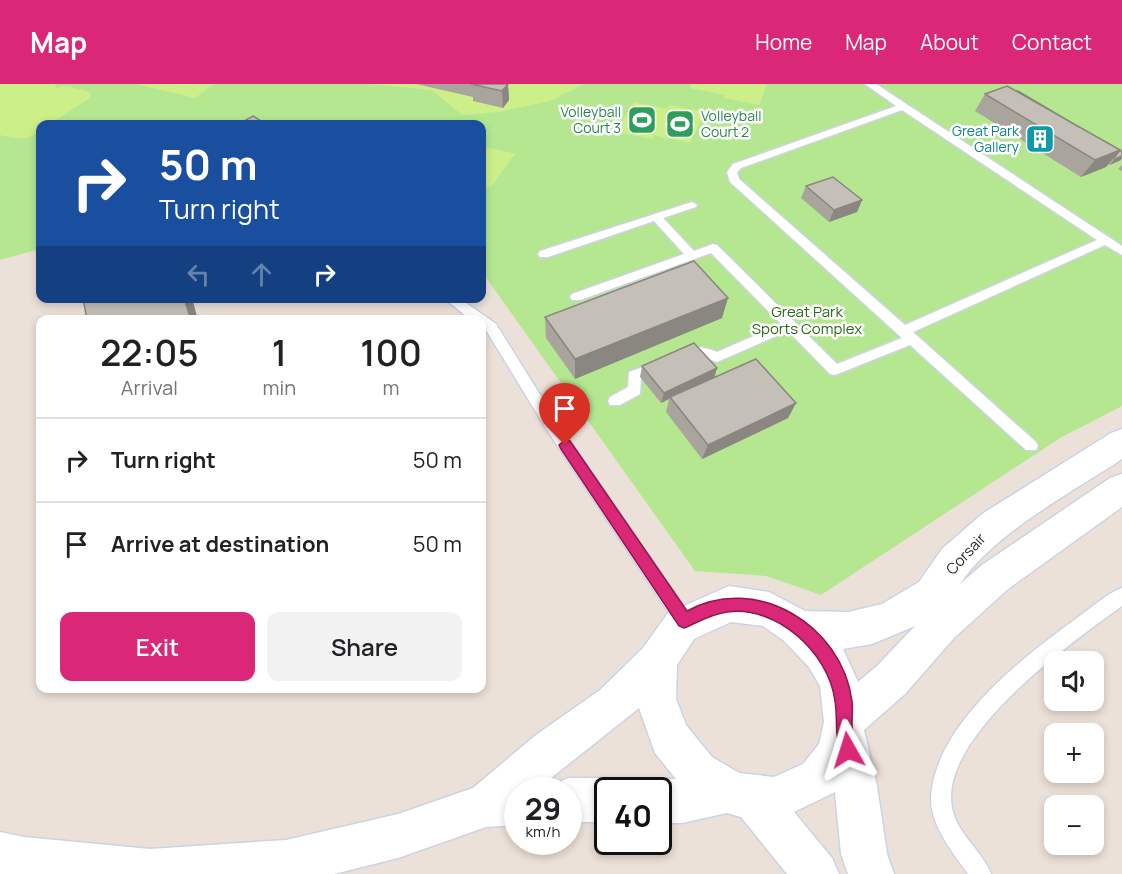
<!DOCTYPE html>
<meta charset="utf-8">
<style>
:root{--surface:#fff;--page:#f2f2f2;--text:#202124;--muted:#757577;--line:#e0e0e0;--accent:#db2777}
body{margin:0;font-family:Manrope,sans-serif;background:var(--page);color:var(--text);height:100vh;display:flex;flex-direction:column;font-size:22px;white-space:nowrap}
*{box-sizing:border-box;margin:0}
p{font-size:20px;color:var(--muted)}
.icon{flex:none;width:33px;height:33px;fill:none;stroke:currentColor;stroke-width:2;stroke-linecap:round;stroke-linejoin:round}
.map{position:relative;flex:1;overflow:hidden}
.side{position:absolute;left:36px;top:231px;width:450px;height:378px;display:flex;flex-direction:column;background:var(--surface);border-radius:12px;box-shadow:0 3px 9px #0003}
.side>*{flex:none}
.top-card{position:absolute;left:36px;top:36px;width:450px;height:183px;border-radius:12px;box-shadow:0 3px 9px #0003;background:#1a4fa0;color:#fff;overflow:hidden}
.fabs{position:absolute;left:1044px;top:567px;display:grid;gap:12px}
.fabs a{display:grid;place-items:center;width:60px;height:60px;border-radius:12px;background:var(--surface);box-shadow:0 3px 9px #0003;font-size:30px}
.speed{position:absolute;left:504px;top:693px;display:flex;gap:12px;font-size:30px;font-weight:700;text-align:center}
.speed>*{display:grid;place-content:center;width:78px;height:78px;border-radius:50%;background:var(--surface);box-shadow:0 3px 9px #0003;line-height:1}
.speed small{font-size:15px;font-weight:400}
.speed .limit{border:3px solid #111;border-radius:9px;background:#fff;color:#111}
.pin{position:absolute;display:grid;place-items:center;width:51px;height:51px;color:#fff;margin:-62px -26px;border-radius:50% 50% 50% 0;rotate:-45deg;box-shadow:0 0 6px #0007}
.pin .icon{rotate:45deg}
.me{position:absolute;width:66px;margin:-33px;rotate:354deg;stroke-linejoin:round;filter:drop-shadow(0 0 4px #0008)}
.turn{display:flex;align-items:center;gap:21px;height:126px;padding:0 24px;font-size:27px}
.turn .icon{width:78px;height:78px;stroke-width:2.5}
.turn b{display:block;font-size:42px;line-height:51px}
.lanes{display:flex;align-items:center;height:57px;padding:0 24px;background:#0003;justify-content:center;gap:30px;direction:ltr}
.lanes .off{opacity:.35}
.eta{display:flex;justify-content:space-evenly;align-items:center;height:102px;text-align:center}
.eta b{font-size:36px;font-weight:600;line-height:42px}
.cta{display:flex;gap:12px;margin-top:auto;padding:12px 24px}
.cta a{flex:1;height:69px;border-radius:12px;background:var(--accent);color:#fff;font-size:24px;font-weight:600;line-height:69px;text-align:center}
.cta a+a{background:var(--page);color:var(--text)}
ul{padding:0;list-style:none}
li{display:flex;align-items:center;gap:18px;height:84px;padding:0 24px;border-top:2px solid var(--line)}
li div{flex:1}
li b{display:block;font-size:22px}
li em{font-style:normal}
header{display:flex;align-items:center;gap:36px;box-sizing:border-box;height:84px;padding:0 30px;background:var(--accent);color:#fff}
header strong{font-size:28px}
nav{display:flex;gap:33px;margin-inline-start:auto;font-size:21px}
.map>svg:first-child{display:block}
.green{fill:#b4e78f}
.pitch{fill:#ccef8a}
.lines{fill:none;stroke-linecap:round;stroke-linejoin:round}
.service-casing{stroke:#cdd3e2;stroke-width:3}
.tertiary-casing{stroke:#cdd3e2;stroke-width:3}
.service{fill:#fff;fill-rule:evenodd}
.tertiary{fill:#fff;fill-rule:evenodd}
.wall{fill:#a9a59d}
.shaded-wall{fill:#8a8680}
.building{fill:#c5c0b7;stroke:#8a8680;stroke-width:1.5}
.route{fill:#db2777;stroke:#8e194d;stroke-width:1.5}
.labels{text-anchor:middle;stroke-width:5;stroke-linejoin:round;paint-order:stroke}
.far-leisure-label{font-size:14px;fill:#27864d;stroke:#fff;text-anchor:end}
.far-culture-label{font-size:14px;fill:#0d838f;stroke:#fff;text-anchor:end}
.park-label{font-size:15px;fill:#2c6814;stroke:#fff}
.street-label{font-size:15px;fill:#282828;stroke:#fff}
</style>
<header>
<strong>Map</strong>
<nav><a>Home</a><a>Map</a><a>About</a><a>Contact</a></nav>
</header>
<div class="map">
<svg width="1122" height="790" viewBox="0 0 1122 790">
<rect width="100%" height="100%" fill="#ece1d8"/>
<path class="green" d="M0,0H1122V322L1060,354L821,511L766,492L695,487L482,188V40H40V165L0,176Z"/>
<path class="pitch" d="M0,0H55L56,4L67,2L91,8L90,14L50,40H40V47C26,57 16,55 0,51Z
M136,0H214L195,14Z
M368,0H584L550,17L499,28L462,31L432,6Z
M692,0H767L759,21L724,14L725,11L690,4Z
M634,18L667,25L670,21L705,28L690,59L654,51L652,55L616,48Z
M482,62L515,70L490,104L482,102Z"/>
<g class="lines">
<g class="service-casing">
<path id="service" d="M865,0H876L1122,162V171L1105,161L913,248L1036,358L1038,362L1036,366H1026L910,261L835,291L830,290L788,247L717,278L698,271L685,276L680,275L678,271L680,267C695,262 701,262 717,268L781,240L711,169L580,216H572L570,213L572,210L684,170L654,137L548,173H540L538,170L540,167L692,118L697,121L696,123L663,134L694,167L713,160L717,161L837,280L902,254L730,98L727,88L733,80L896,22ZM902,26L1097,156L905,241L739,95L737,88L741,84Z
M444,214H459L496,240L557,338L690,531L693,537L690,543L684,545L678,543L547,346L486,246L482,242V236H471Z
M660,277L667,282L665,286L641,295L640,310L620,321H610L608,317L610,313L628,303L629,288Z
M1122,504V522C1072,558 938,653 952,724C957,750 982,766 991,790H968C953,769 930,741 931,713C936,640 1022,574 1077,534C1091,524 1106,510 1122,504Z"/>
</g>
<g class="tertiary-casing">
<path id="tertiary" d="M1122,345V375C1071,409 994,449 960,500L982,481L1110,394L1122,390V423L1008,505L954,554L905,610L864,646L877,702L887,770L894,790H848L841,770L835,708L794,728L832,774L839,790H787L741,733L727,729L682,739H658V706H641L643,702L658,695H676L655,669L639,624L536,706H518V741L486,743L398,774L334,790H0V748L24,753L150,765L286,756L398,730L473,704L536,651L600,606L643,564L668,529L729,502L769,508L805,527L848,528L882,520L919,498L942,465L982,430L1111,349ZM731,538L763,542L783,556L809,583L820,602L824,638L819,660L803,680L774,693L739,689L712,673L686,641L676,615L677,581L694,555ZM915,542L877,582L858,598L843,565L872,560Z
M568,694H608L623,701L626,706H608V738H568V706H550L553,701Z"/>
</g>
<use href="#service" class="service"/>
<use href="#tertiary" class="tertiary"/>
</g>
<path class="wall" d="M416,0H508L509,16L503,24L473,17V13Z
M985,10L1122,68V75L1110,81L1109,80L1106,83L1081,93L975,27Z
M1122,81V87L1118,85Z
M806,102L862,116L857,128L829,138L801,114Z
M545,233L722,234L575,295L546,254Z
M642,282L717,284L714,294L796,319L788,334L702,375L666,328L669,315L661,319L640,293Z"/>
<path class="shaded-wall" d="M508,0L509,16L503,24L502,7Z
M1120,66L1106,83L1081,93L1095,76Z
M1122,72L1121,76L1110,81L1115,75Z
M862,116L857,128L829,138L834,126Z
M184,214H192L198,236H191Z
M728,214L722,234L575,295V275Z
M717,284L714,295L670,313L669,315L661,319L664,309Z
M796,319L788,334L702,375L708,361Z"/>
<path class="building" d="M471,0H508L502,7Z
M1007,2L1120,66L1095,76L985,10Z
M1017,7H1018L1079,43Z
M253,32L263,38L258,40H255L246,36Z
M1120,66L1122,68V72L1115,75L1114,74Z
M833,93L862,116L834,126L806,102Z
M694,177L728,214L575,275L545,233Z
M83,214H184L191,236H87Z
M694,259L717,284L664,309L642,282Z
M756,275L796,319L708,361L670,313Z"/>
<path class="route" d="M565,356L570,357L687,527C756,489 842,541 852,617C853,625 852,633 852,640C852,651 858,662 854,672L848,674L842,672C834,653 838,636 835,617C829,569 777,521 727,528C711,530 699,538 684,544L679,542L561,365L559,361Z"/>
<defs>
<g id="stadium-square" transform="scale(1.5)"><rect x="-9" y="-9" width="18" height="18" rx="4" fill="#2e9e5b" stroke="#fff"/><path d="M0-5a6.5 5 0 1 0 0 10a6.5 5 0 1 0 0-10ZM-3.5-1.8h7v3.6h-7Z" fill="#fff"/></g>
<g id="building-square" transform="scale(1.5)"><rect x="-9" y="-9" width="18" height="18" rx="4" fill="#0f9aa8" stroke="#fff"/><path d="M-4-6H4V6H1V3H-1V6H-4ZM-2.5-4.3h1.7v1.8h-1.7ZM.8-4.3h1.7v1.8H.8ZM-2.5-1h1.7V.8h-1.7ZM.8-1h1.7V.8H.8Z" fill="#fff"/></g>
</defs>
<g fill-rule="evenodd">
<use href="#stadium-square" x="642" y="36"/>
<use href="#stadium-square" x="680" y="40"/>
<use href="#building-square" x="1040" y="55"/>
</g>
<g class="labels">
<g class="far-leisure-label">
<text x="621" y="33">Volleyball<tspan x="621" dy="16">Court 3</tspan></text>
<text x="701" y="37" text-anchor="start">Volleyball<tspan x="701" dy="16">Court 2</tspan></text>
</g>
<g class="far-culture-label">
<text x="1019" y="52">Great Park<tspan x="1019" dy="16">Gallery</tspan></text>
</g>
<g class="park-label">
<text x="807" y="233">Great Park<tspan x="807" dy="17">Sports Complex</tspan></text>
</g>
<g class="street-label">
<text transform="translate(966 470) rotate(-47)" y="5">Corsair</text>
</g>
</g>
</svg>
<div class="fabs">
<a><svg class="icon" aria-label="sound" viewBox="0 0 24 24"><path d="M4 9h4l5-4v14l-5-4H4zM17 9q2 3 0 6"/></svg></a>
<a>+</a>
<a>−</a>
</div>
<div class="speed"><div>29<small>km/h</small></div><div class="limit">40</div></div>
<div class="pin" style="left:565px;top:361px;background:#d93025"><svg class="icon" aria-label="arrive" viewBox="0 0 24 24"><path d="M6 21V4h12l-3 4 3 4H6"/></svg></div>
<svg class="me" style="left:848px;top:666px" viewBox="-20 -20 40 40"><path d="M0-17L14 15 0 8-14 15z" fill="#db2777" stroke="#fff" stroke-width="4"/></svg>
<div class="top-card">
<div class="turn"><svg class="icon" aria-label="right" viewBox="0 0 24 24"><path d="M7 20v-9h11M14 6l5 5-5 5"/></svg><div><b>50 m</b>Turn right</div></div>
<div class="lanes"><svg class="icon off" aria-label="left" viewBox="0 0 24 24"><path d="M17 20v-9H6M10 6l-5 5 5 5"/></svg><svg class="icon off" aria-label="ahead" viewBox="0 0 24 24"><path d="M12 20V5M6 11l6-6 6 6"/></svg><svg class="icon" aria-label="right" viewBox="0 0 24 24"><path d="M7 20v-9h11M14 6l5 5-5 5"/></svg></div>
</div>
<section class="side">
<div class="eta">
<div><b>22:05</b><p>Arrival</p></div>
<div><b>1</b><p>min</p></div>
<div><b>100</b><p>m</p></div>
</div>
<ul>
<li><svg class="icon" aria-label="right" viewBox="0 0 24 24"><path d="M7 20v-9h11M14 6l5 5-5 5"/></svg><div><b>Turn right</b></div><em>50 m</em></li>
<li><svg class="icon" aria-label="arrive" viewBox="0 0 24 24"><path d="M6 21V4h12l-3 4 3 4H6"/></svg><div><b>Arrive at destination</b></div><em>50 m</em></li>
</ul>
<div class="cta"><a>Exit</a><a>Share</a></div>
</section>
</div>
